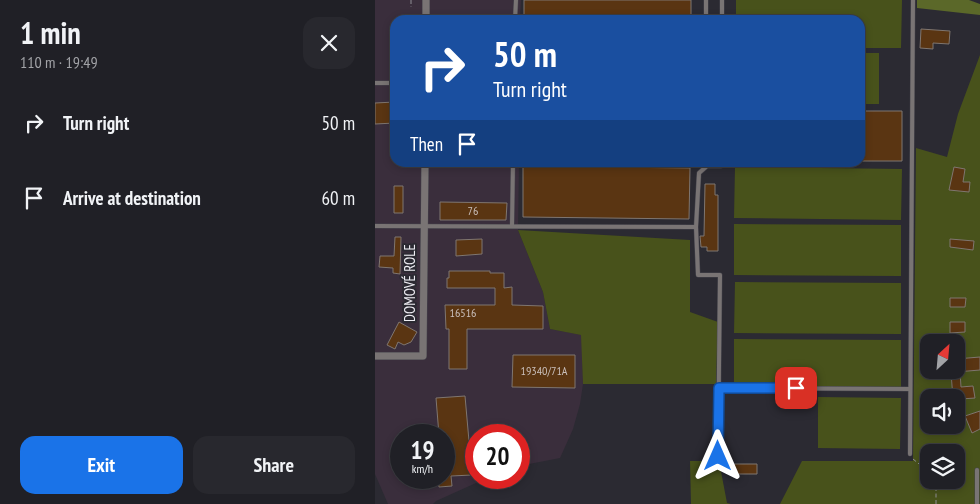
<!DOCTYPE html>
<meta charset="utf-8">
<style>
:root{--surface:#202026;--page:#28282e;--text:#f1f3f6;--muted:#a2a3a7;--line:#3d3e43;--accent:#1a73e8}
body{margin:0;font-family:"PT Sans Narrow",sans-serif;background:var(--page);color:var(--text);height:100vh;display:flex;flex-direction:column;font-size:19px;white-space:nowrap}
*{box-sizing:border-box;margin:0}
p{font-size:16px;color:var(--muted)}
.icon{flex:none;width:28px;height:28px;fill:none;stroke:currentColor;stroke-width:2;stroke-linecap:round;stroke-linejoin:round}
.map{position:relative;flex:1;overflow:hidden}
.details{display:flex;flex-direction:column;background:var(--surface);width:375px}
.details>*{flex:none}
.guide{position:absolute;left:15px;top:15px;width:475px;height:152px;border-radius:15px;box-shadow:0 2px 8px #0003,0 0 0 1px var(--line);background:#1a4fa0;color:#fff;overflow:hidden}
.needle{width:32px;rotate:26deg}
.fabs{position:absolute;left:545px;top:334px;display:grid;gap:10px}
.fabs a{display:grid;place-items:center;width:45px;height:45px;border-radius:10px;background:var(--surface);box-shadow:0 2px 8px #0003,0 0 0 1px var(--line);font-size:25px}
.speed{position:absolute;left:15px;top:424px;display:flex;gap:10px;font-size:25px;font-weight:700;text-align:center}
.speed>*{display:grid;place-content:center;width:65px;height:65px;border-radius:50%;background:var(--surface);box-shadow:0 2px 8px #0003,0 0 0 1px var(--line);line-height:1}
.speed small{font-size:12px;font-weight:400}
.speed .limit{border:8px solid #d22;background:#fff;color:#111}
.pin{position:absolute;display:grid;place-items:center;width:42px;height:42px;color:#fff;margin:-21px;border-radius:10px;box-shadow:0 2px 8px #0006}
.me{position:absolute;width:55px;margin:-28px;rotate:0deg;stroke-linejoin:round;filter:drop-shadow(0 0 4px #0008)}
.turn{display:flex;align-items:center;gap:18px;height:105px;padding:0 20px;font-size:22px}
.turn .icon{width:65px;height:65px;stroke-width:2.5}
.turn b{display:block;font-size:35px;line-height:42px}
.then{display:flex;align-items:center;height:48px;padding:0 20px;background:#0003;gap:10px;font-size:19px}
.round{display:grid;place-items:center;flex:none;width:52px;height:52px;border-radius:15px;background:var(--page)}
.overview{display:flex;align-items:center;justify-content:space-between;height:85px;padding:0 20px}
h1{font-size:30px;font-weight:600;line-height:38px}
.primary-button{display:flex;gap:10px;margin-top:auto;padding:10px 20px}
.primary-button a{flex:1;height:58px;border-radius:15px;background:var(--accent);color:#fff;font-size:20px;font-weight:600;line-height:58px;text-align:center}
.primary-button a+a{background:var(--page);color:var(--text)}
ul{padding:0;list-style:none}
li{display:flex;align-items:center;gap:15px;height:75px;padding:0 20px}
li div{flex:1}
li b{display:block;font-size:19px}
li em{font-style:normal}
main{display:flex;flex:1;min-height:0}
.map>svg:first-child{display:block}
.industrial{fill:#3a2e3c;fill-rule:evenodd}
.green{fill:#48521b;fill-rule:evenodd}
.forest{fill:#5b6829}
.building{fill:#5a3512;stroke:#7f7670}
.lines{fill:none;stroke-linecap:round;stroke-linejoin:round}
.service-casing{stroke:#46454d;stroke-width:5}
.minor-casing{stroke:#46454d;stroke-width:8}
.path{stroke:#8f8e95;stroke-width:1;stroke-dasharray:4 2.5;stroke-linecap:butt}
.service{stroke:#797474;stroke-width:4}
.minor{stroke:#797474;stroke-width:7}
.route-casing{stroke:#114b97;stroke-width:12}
.route{stroke:#1a73e8;stroke-width:9}
.labels{text-anchor:middle;stroke-width:4;stroke-linejoin:round;paint-order:stroke}
.number-label{font-size:12px;fill:#c9bfbb}
.street-label{font-size:15px;fill:#eeedf3;stroke:#2b2a32}
</style>
<main>
<section class="details">
<div class="overview"><div><h1>1 min</h1><p>110 m · 19:49</p></div><a class="round"><svg class="icon" aria-label="close" viewBox="0 0 24 24"><path d="M6 6l12 12M18 6L6 18"/></svg></a></div>
<ul>
<li><svg class="icon" aria-label="right" viewBox="0 0 24 24"><path d="M7 20v-9h11M14 6l5 5-5 5"/></svg><div><b>Turn right</b></div><em>50 m</em></li>
<li><svg class="icon" aria-label="arrive" viewBox="0 0 24 24"><path d="M6 21V4h12l-3 4 3 4H6"/></svg><div><b>Arrive at destination</b></div><em>60 m</em></li>
</ul>
<div class="primary-button"><a>Exit</a><a>Share</a></div>
</section>
<div class="map">
<svg width="605" height="504" viewBox="0 0 605 504">
<rect width="100%" height="100%" fill="#2b2a32"/>
<path class="industrial" d="M0,0H146L145,20H20V162L144,163L143,230L168,292L175,329L207,335L208,384L205,404L198,429L185,458L144,466V435H101V478H112L61,501L58,504H13L0,474ZM26,435H69V478H26Z"/>
<path class="green" d="M361,0H527L526,48H485V20H361Z
M485,53H504V104H485Z
M605,55V504H405L427,461H538L541,148L572,157L583,114ZM554,342H581V370H554ZM554,398H581V425H554ZM554,452H581V480H554Z
M360,167L527,169L526,220L359,218Z
M359,224L526,225V276L359,275Z
M143,230L315,240V312L343,322L341,384H208L206,335L175,329L168,292Z
M360,282L526,283V334L359,333Z
M359,339L526,340V391L359,390Z
M443,397L526,398L525,449L443,448Z
M315,461H344L352,503L356,504H316Z"/>
<path class="forest" d="M542,0H594L605,4V15L542,8Z"/>
<path class="building" d="M149,0H316V20H149Z
M546,29L575,31L574,44L558,43V49L545,48Z
M20,102V123L0,124V103Z
M485,111H527V161H485Z
M148,166L315,168L314,219L148,217Z
M579,167L590,169L588,182H595L594,192L574,190Z
M330,184H340V195H343V251H332V247H326L325,236H329Z
M19,186H28V213H19Z
M65,202L132,203L131,220H65Z
M20,237H26L25,274L18,273V268L4,267L5,256H19Z
M107,239V254L81,256V240Z
M575,239L599,241L598,250L575,247Z
M74,271H115V273H129V288L137,287V305L168,306V329H92V369H74V329H71L70,305H120V288H72V278H74Z
M575,298H591L590,307H575Z
M24,322L42,332L36,342L29,345L23,342L20,349L12,345Z
M575,322H590V332L575,333Z
M138,355H200V388L137,387Z
M605,357V370L581,372V359Z
M585,372L586,387L598,386L600,398L586,399L590,412L581,413V398H578L576,373Z
M90,396L97,475L76,476L77,486L64,487L63,478H69V435H64L61,398Z
M605,411V429L597,433L590,416Z
M359,464H382V474H359Z"/>
<g class="lines">
<g class="service-casing">
<path id="service" d="M331,0V20
M140,20L141,0
M347,20V0
M0,83H20
M332,166H346V162
M137,225L138,162
M0,226L321,227L324,173L332,166V162
M321,227L323,275H345L343,456
M344,388L535,389
M535,454L538,0
M602,470V504"/>
</g>
<g class="minor-casing">
<path id="minor" d="M51,20V0
M0,356H48L50,162"/>
</g>
<path class="path" d="M36,0V7
M538,459L554,472
M561,504V480"/>
<use href="#service" class="service"/>
<use href="#minor" class="minor"/>
</g>
<g class="lines">
<g class="route-casing">
<path id="route" d="M343,456L344,388H421"/>
</g>
<use href="#route" class="route"/>
</g>
<g class="labels">
<g class="number-label">
<text x="98" y="215">76</text>
<text x="88" y="317">16516</text>
<text x="169" y="375">19340/71A</text>
</g>
<g class="street-label">
<text transform="translate(35 283) rotate(-90)" y="5">DOMOVÉ ROLE</text>
</g>
</g>
</svg>
<div class="fabs">
<a><svg class="needle" viewBox="-14 -14 28 28"><path d="M0-13l5 13h-10z" fill="#e53935"/><path d="M0 13l5-13h-10z" fill="#a2a3a7"/></svg></a>
<a><svg class="icon" aria-label="sound" viewBox="0 0 24 24"><path d="M4 9h4l5-4v14l-5-4H4zM17 9q2 3 0 6"/></svg></a>
<a><svg class="icon" aria-label="layers" viewBox="0 0 24 24"><path d="M12 4l9 5-9 5-9-5zM3 14l9 5 9-5"/></svg></a>
</div>
<div class="speed"><div>19<small>km/h</small></div><div class="limit">20</div></div>
<div class="pin" style="left:421px;top:388px;background:#d93025"><svg class="icon" aria-label="arrive" viewBox="0 0 24 24"><path d="M6 21V4h12l-3 4 3 4H6"/></svg></div>
<svg class="me" style="left:343px;top:456px" viewBox="-20 -20 40 40"><path d="M0-17L14 15 0 8-14 15z" fill="#1a73e8" stroke="#fff" stroke-width="4"/></svg>
<div class="guide">
<div class="turn"><svg class="icon" aria-label="right" viewBox="0 0 24 24"><path d="M7 20v-9h11M14 6l5 5-5 5"/></svg><div><b>50 m</b>Turn right</div></div>
<div class="then">Then<svg class="icon" aria-label="arrive" viewBox="0 0 24 24"><path d="M6 21V4h12l-3 4 3 4H6"/></svg></div>
</div>
</div>
</main>
